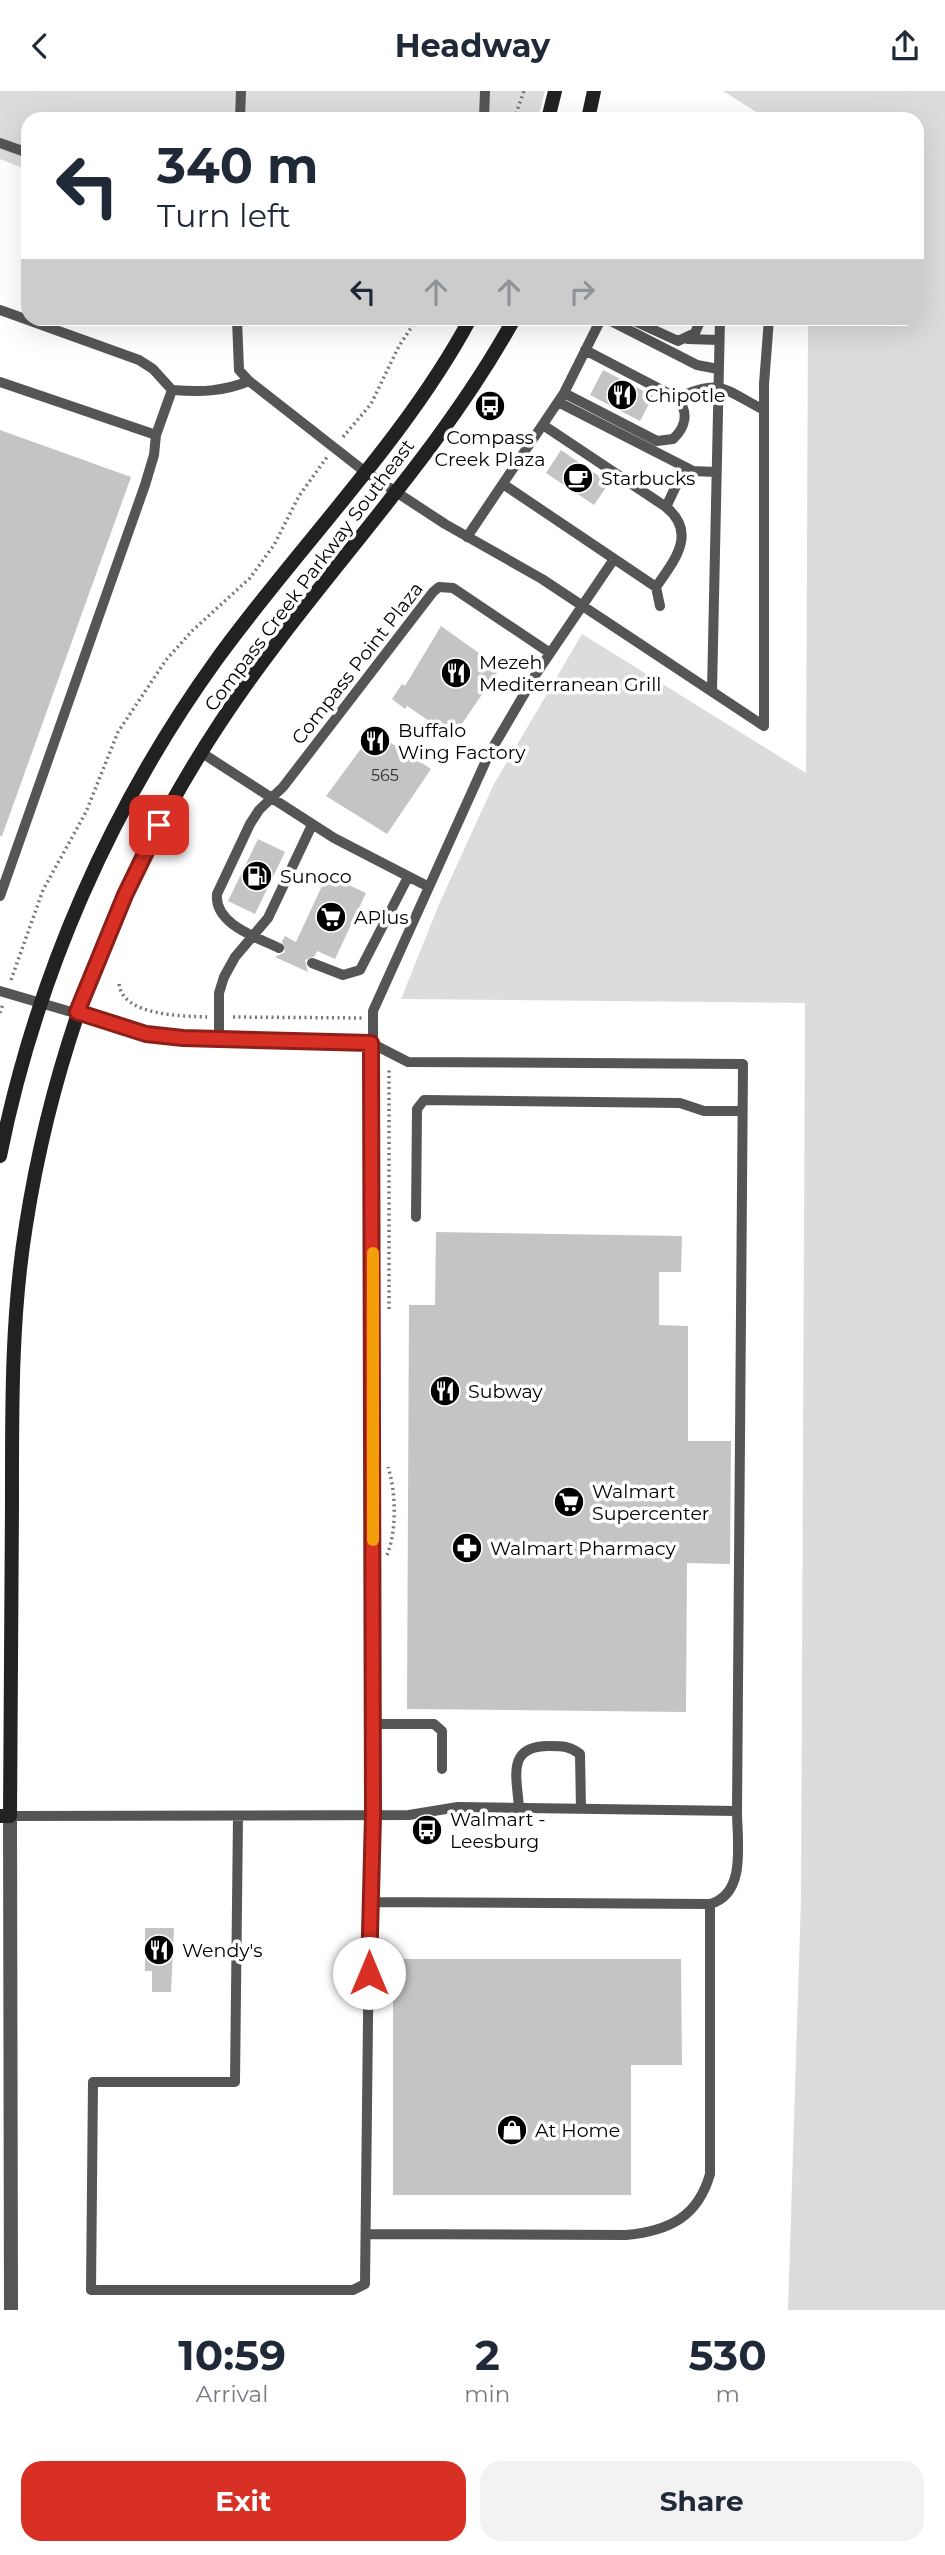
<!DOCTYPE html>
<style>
:root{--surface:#fff;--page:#f2f2f3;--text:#1f2937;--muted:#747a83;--accent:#d93025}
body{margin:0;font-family:Montserrat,sans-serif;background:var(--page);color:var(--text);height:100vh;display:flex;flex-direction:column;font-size:26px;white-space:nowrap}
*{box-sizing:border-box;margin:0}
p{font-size:23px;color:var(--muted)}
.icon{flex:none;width:38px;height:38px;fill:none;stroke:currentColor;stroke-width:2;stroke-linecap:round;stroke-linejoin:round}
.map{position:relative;height:2219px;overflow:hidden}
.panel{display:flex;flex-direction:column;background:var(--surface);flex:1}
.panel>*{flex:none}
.banner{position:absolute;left:21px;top:21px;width:903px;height:214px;border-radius:21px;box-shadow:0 7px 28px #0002;background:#fff;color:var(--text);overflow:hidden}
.pin{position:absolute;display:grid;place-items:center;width:60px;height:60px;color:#fff;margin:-30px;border-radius:14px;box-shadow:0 4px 10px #0006}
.me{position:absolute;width:77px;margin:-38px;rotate:0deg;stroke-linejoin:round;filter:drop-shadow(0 0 5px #0008)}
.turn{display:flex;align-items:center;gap:24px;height:147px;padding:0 21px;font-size:32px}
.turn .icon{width:91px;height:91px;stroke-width:2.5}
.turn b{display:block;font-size:49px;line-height:60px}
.lanes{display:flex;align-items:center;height:66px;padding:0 21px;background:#0003;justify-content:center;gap:35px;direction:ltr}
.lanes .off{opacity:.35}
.eta{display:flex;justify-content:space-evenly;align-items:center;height:119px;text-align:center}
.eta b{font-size:42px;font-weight:700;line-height:49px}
.action{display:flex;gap:14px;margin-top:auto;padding:14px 21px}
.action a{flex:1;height:80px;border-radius:21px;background:var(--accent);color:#fff;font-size:28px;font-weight:700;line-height:80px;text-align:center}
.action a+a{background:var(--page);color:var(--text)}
header{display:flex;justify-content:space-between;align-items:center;height:91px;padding:0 21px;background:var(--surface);font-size:32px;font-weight:700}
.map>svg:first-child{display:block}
.green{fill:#dcdcdc}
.building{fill:#c4c4c4}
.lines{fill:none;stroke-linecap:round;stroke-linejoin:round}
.path{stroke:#777;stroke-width:3.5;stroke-dasharray:2 3.5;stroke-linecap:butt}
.lane{stroke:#555;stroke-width:10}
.street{stroke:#555;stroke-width:14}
.secondary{stroke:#222;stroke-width:14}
.route-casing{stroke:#8d1f18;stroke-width:18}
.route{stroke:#d93025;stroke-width:12}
.slow{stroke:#f59e0b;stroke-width:12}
.labels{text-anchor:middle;stroke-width:7;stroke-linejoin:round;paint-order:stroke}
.number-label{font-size:16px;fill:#313131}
.poi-label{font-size:19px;fill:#000;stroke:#fff;text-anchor:start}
.street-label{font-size:19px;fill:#000;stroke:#fff}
</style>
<header><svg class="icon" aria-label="back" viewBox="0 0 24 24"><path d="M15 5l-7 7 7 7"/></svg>Headway<svg class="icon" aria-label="share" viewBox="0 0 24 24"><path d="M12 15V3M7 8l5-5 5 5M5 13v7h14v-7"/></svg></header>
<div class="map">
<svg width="945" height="2219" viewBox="0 0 945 2219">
<rect width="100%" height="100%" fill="#fff"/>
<path class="green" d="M0,0H545L538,28H28V79L0,68Z
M723,0H945V2219H788L801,1807L805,912L401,908L440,811L494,693L582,543L806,682L808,228H917V28H767Z"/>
<path class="building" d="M603,279L653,305L640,330L590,304Z
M0,339L131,386L2,745H0Z
M561,359L609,392L594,414L546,382Z
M441,535L500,577L453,646L407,615L405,618L392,608L402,593L405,595Z
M372,634L387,644L385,648L431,678L387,743L326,705L366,651L362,649Z
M258,748L285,761L255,823L228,810Z
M327,784L366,802L335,868L317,860L315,865L305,869L308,881L275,866L285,861L282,850L285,845L296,851Z
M436,1141L682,1145L681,1181H659V1234L688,1235V1350H731L730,1473L687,1472L686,1621L407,1618L409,1214H435Z
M145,1837H174L171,1901H152V1880H145Z
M393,1868H681L682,1974H631V2104H393Z"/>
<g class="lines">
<path class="path" d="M514,28L524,0
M343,346L371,313L399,255L417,228
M11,889L43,799L86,721L118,641L166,569L192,540L250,487L274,454L299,405L327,366
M119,893C123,925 182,925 208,926
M0,922L3,913
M233,926L362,927
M389,1218V977
M387,1464C397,1440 396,1401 388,1376"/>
<path class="lane" d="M240,28L241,0
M484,28L485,0
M0,52L28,62
M0,219L139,269L153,278L172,299C201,301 222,301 249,290
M237,228L239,279L249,290L364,380L445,433L542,488L764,635
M607,228L697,274L718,278
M630,228L678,250L695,242L701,228
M688,248L719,249
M0,291L156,344L172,299
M564,302L657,350L673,348C686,336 689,321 677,307L585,259
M677,307C721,287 723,298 764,319
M558,311L693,380L716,381
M543,334L666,416C698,442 674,470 656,496
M503,393L656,496L660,515
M666,416L685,376
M467,446L564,302L601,228
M712,600L720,228
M764,635V293L769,228
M202,662L334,747L427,795
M0,805L145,394L154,364L156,344
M279,857C256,846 214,833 217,803L250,733L259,719L283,696L433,501L439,496L453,497L550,562
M312,872L343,884L360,879L408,786
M0,900L146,943L183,947L371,952L408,971L743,973L737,1720L458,1716L409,1724L10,1725
M219,948V902L224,886L235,866L268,827L312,734
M416,1126L417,1018L424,1009L680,1012L704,1020H742
M373,1633H434L442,1640V1678
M519,1717C517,1686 506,1655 549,1655C562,1655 570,1655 580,1663L581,1718
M238,1725L235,1991H93L91,2199H353L365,2193L370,1752L373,1725V920L489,663L536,583L614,468
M370,1811L710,1813C747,1803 737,1751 737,1720
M368,2143L626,2144C669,2140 698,2126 710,2083V1813"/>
<path class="street" d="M10,1725L11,2219"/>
<path class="secondary" d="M548,28L555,0
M588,28L594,0
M0,1065C36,886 111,715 217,568C298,456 406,348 470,228
M0,1725H10C11,1621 12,1517 12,1413C12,1319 11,1226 26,1134C54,955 120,784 220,632C311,493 433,375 514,228"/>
</g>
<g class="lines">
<g class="route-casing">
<path id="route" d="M159,734L125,804L77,921L146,943L183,947L371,952L373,1725L369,1882"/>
</g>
<use href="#route" class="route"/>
<path class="slow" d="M373,1162V1449"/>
</g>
<defs>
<g id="restaurant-disc" transform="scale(1.575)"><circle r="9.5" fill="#000" stroke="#fff"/><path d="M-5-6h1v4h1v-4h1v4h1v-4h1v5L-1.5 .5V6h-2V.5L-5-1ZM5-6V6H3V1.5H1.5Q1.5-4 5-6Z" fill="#fff"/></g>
<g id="bus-disc" transform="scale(1.575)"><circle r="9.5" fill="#000" stroke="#fff"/><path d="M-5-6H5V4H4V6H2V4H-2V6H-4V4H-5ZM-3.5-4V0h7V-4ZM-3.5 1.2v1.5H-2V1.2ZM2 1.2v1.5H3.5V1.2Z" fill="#fff"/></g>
<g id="cafe-disc" transform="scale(1.575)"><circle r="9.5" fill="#000" stroke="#fff"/><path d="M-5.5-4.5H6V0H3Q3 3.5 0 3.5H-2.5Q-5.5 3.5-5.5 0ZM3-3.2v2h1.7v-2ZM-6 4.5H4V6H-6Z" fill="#fff"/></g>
<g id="fuel-disc" transform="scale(1.575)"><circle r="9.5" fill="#000" stroke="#fff"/><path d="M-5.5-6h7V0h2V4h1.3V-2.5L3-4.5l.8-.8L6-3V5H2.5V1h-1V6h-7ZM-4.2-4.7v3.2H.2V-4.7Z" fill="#fff"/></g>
<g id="supermarket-disc" transform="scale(1.575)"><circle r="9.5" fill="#000" stroke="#fff"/><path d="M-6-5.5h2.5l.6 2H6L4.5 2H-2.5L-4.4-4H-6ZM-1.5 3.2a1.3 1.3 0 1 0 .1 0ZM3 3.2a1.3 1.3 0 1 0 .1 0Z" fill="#fff"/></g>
<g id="pharmacy-disc" transform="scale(1.575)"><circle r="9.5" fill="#000" stroke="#fff"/><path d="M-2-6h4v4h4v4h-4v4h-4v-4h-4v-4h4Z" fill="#fff"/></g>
<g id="shop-disc" transform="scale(1.575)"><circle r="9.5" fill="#000" stroke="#fff"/><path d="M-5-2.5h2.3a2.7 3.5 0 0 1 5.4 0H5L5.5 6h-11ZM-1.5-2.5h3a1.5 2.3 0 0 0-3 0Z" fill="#fff"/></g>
</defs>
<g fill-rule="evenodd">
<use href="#restaurant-disc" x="622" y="304"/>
<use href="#bus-disc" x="490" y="315"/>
<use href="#cafe-disc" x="578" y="387"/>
<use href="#restaurant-disc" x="456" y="582"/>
<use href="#restaurant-disc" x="375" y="650"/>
<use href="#fuel-disc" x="257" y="785"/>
<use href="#supermarket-disc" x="331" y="826"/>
<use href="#restaurant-disc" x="445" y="1300"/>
<use href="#supermarket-disc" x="569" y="1411"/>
<use href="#pharmacy-disc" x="467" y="1457"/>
<use href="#bus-disc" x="427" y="1739"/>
<use href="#restaurant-disc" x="159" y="1859"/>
<use href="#shop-disc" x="512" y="2039"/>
</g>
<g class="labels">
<g class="number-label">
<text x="385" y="690">565</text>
</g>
<g class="poi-label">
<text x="645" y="311">Chipotle</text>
<text x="490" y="353" text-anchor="middle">Compass<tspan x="490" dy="22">Creek Plaza</tspan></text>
<text x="601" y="394">Starbucks</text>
<text x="479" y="578">Mezeh<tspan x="479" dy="22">Mediterranean Grill</tspan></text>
<text x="398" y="646">Buffalo<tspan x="398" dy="22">Wing Factory</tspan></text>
<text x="280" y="792">Sunoco</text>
<text x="354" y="833">APlus</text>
<text x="468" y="1307">Subway</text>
<text x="592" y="1407">Walmart<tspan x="592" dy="22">Supercenter</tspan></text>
<text x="490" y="1464">Walmart Pharmacy</text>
<text x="450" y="1735">Walmart -<tspan x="450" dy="22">Leesburg</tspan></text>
<text x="182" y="1866">Wendy's</text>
<text x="535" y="2046">At Home</text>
</g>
<g class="street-label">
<text transform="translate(309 484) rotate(-53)" y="7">Compass Creek Parkway Southeast</text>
<text transform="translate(357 572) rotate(-52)" y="7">Compass Point Plaza</text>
</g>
</g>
</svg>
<div class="pin" style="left:159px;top:734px;background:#d93025"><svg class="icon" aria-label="arrive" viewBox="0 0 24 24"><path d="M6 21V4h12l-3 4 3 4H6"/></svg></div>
<svg class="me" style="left:369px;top:1882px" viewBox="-20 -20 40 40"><circle r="19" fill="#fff"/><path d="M0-13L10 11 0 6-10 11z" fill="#d93025"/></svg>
<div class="banner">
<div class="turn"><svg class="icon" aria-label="left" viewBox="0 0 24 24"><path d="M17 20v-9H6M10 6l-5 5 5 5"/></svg><div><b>340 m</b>Turn left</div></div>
<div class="lanes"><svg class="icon" aria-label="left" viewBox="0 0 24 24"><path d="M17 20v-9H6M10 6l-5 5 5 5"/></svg><svg class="icon off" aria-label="ahead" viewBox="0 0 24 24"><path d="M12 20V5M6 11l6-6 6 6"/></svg><svg class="icon off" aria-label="ahead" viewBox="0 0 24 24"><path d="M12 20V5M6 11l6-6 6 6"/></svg><svg class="icon off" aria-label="right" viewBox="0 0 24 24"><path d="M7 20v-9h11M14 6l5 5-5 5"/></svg></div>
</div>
</div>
<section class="panel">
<div class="eta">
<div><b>10:59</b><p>Arrival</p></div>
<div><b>2</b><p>min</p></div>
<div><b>530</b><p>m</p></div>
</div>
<div class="action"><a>Exit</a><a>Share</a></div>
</section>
